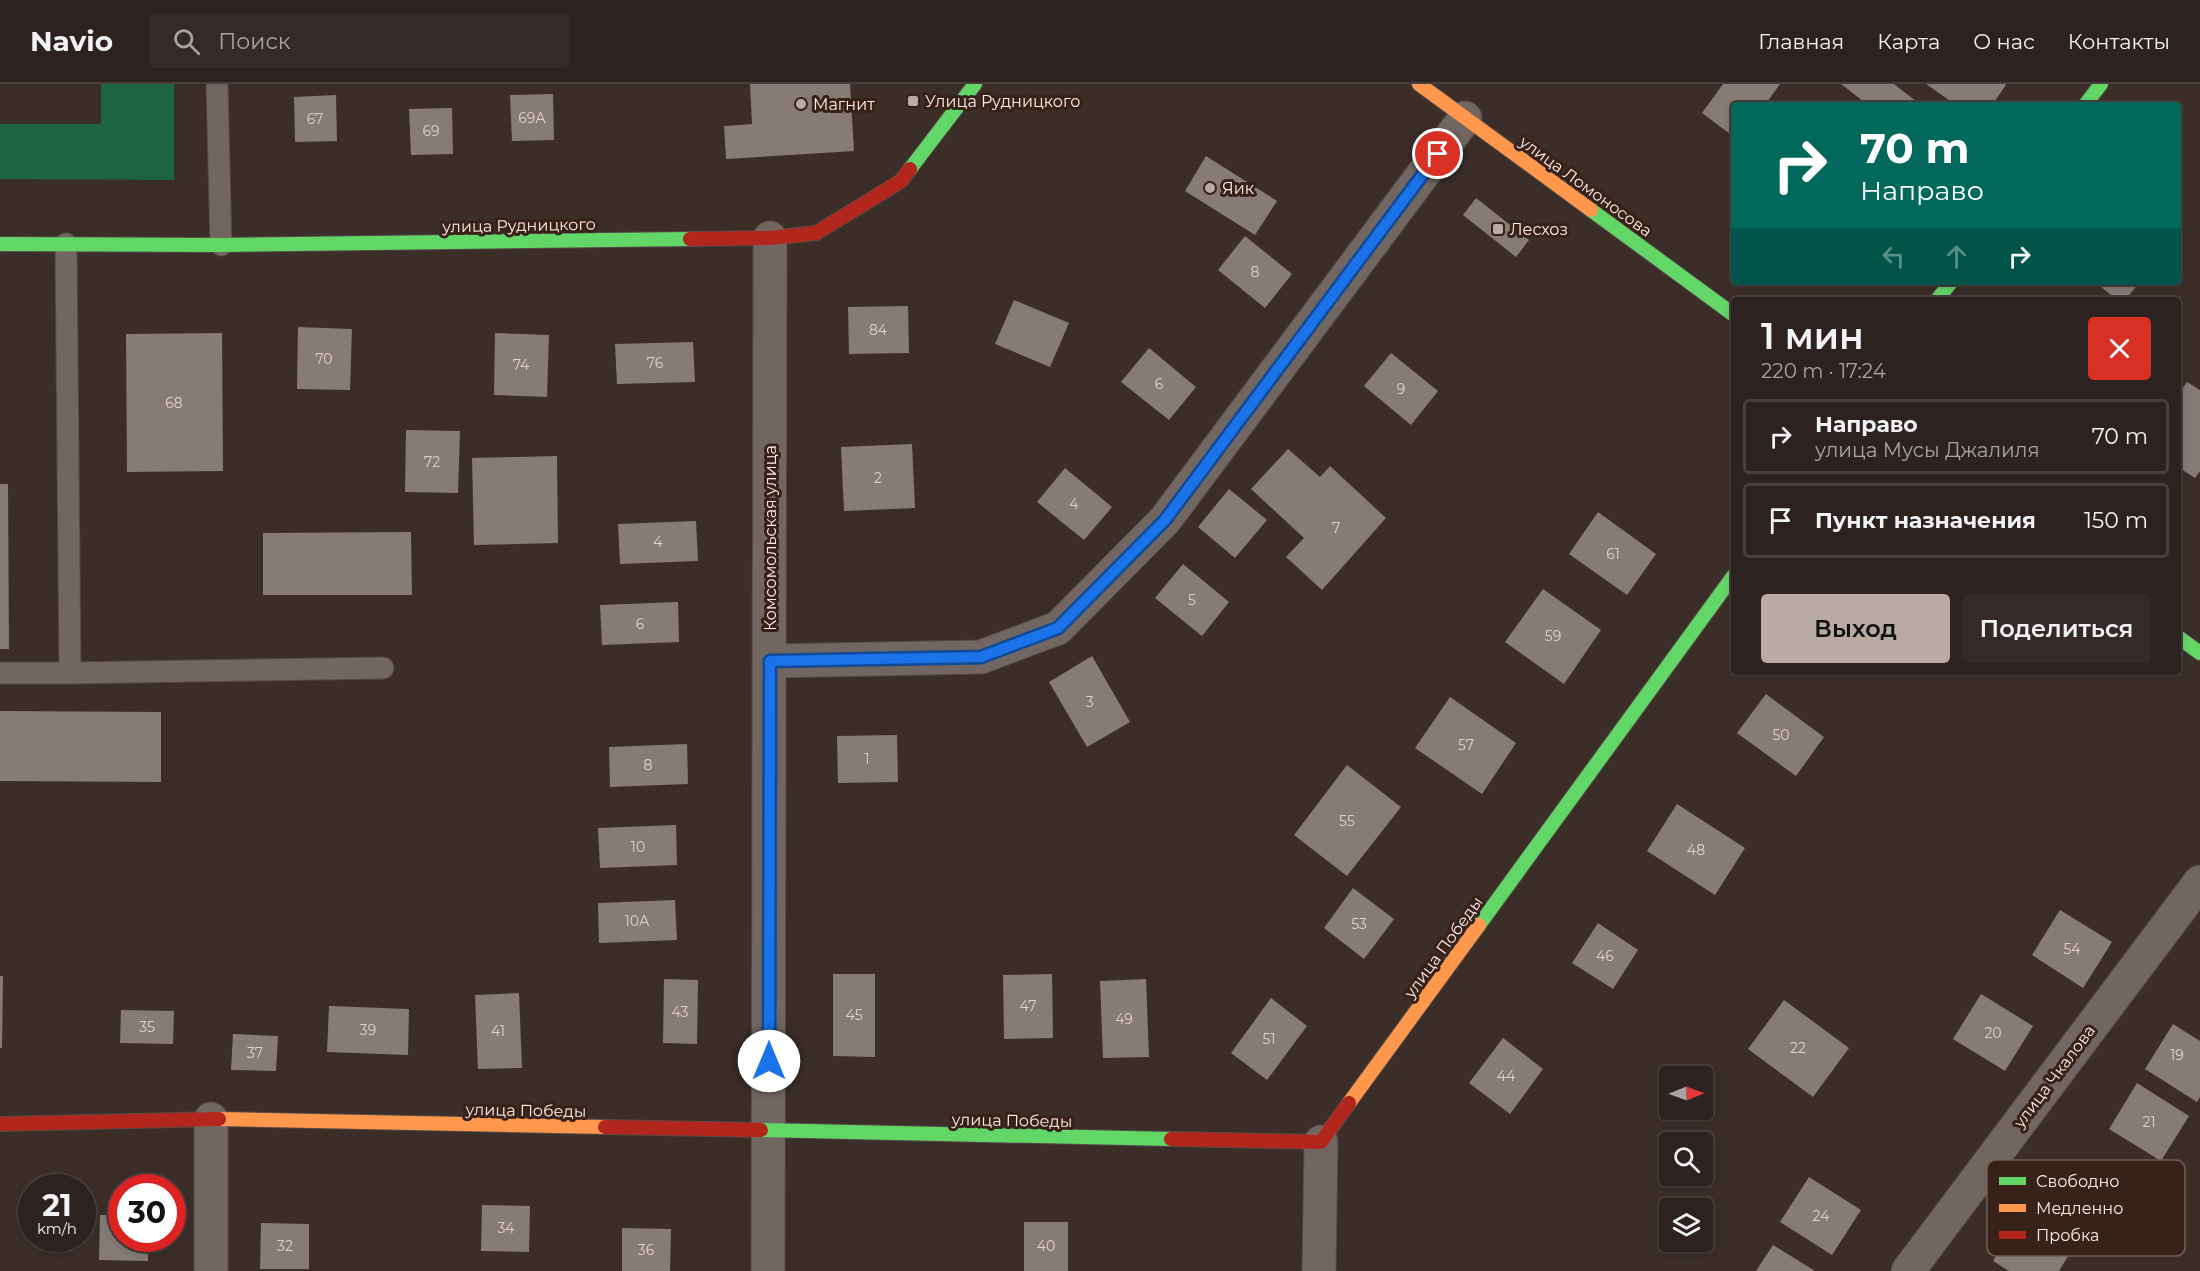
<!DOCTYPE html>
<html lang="ru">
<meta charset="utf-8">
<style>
:root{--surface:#2c221f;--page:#342a28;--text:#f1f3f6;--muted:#a6a4a4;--line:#483f3d;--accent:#b9aaa4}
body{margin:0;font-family:Montserrat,sans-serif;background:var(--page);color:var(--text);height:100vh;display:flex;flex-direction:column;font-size:22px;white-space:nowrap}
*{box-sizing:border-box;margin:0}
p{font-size:20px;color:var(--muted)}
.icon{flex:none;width:33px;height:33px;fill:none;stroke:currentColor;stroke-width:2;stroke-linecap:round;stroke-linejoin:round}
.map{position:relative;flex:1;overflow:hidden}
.drawer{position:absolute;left:1731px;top:213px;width:450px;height:378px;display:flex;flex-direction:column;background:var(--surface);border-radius:6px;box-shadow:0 3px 9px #0003,0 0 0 2px var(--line)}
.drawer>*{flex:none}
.hud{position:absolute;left:1731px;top:18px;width:450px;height:183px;border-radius:6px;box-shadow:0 3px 9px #0003,0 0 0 2px var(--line);background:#00695c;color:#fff;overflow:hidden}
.needle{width:39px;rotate:89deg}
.controls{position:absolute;left:1659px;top:982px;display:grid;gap:12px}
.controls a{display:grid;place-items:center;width:54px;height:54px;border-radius:6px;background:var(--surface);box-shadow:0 3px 9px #0003,0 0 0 2px var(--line);font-size:30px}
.speed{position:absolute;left:18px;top:1090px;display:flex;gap:12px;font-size:30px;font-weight:700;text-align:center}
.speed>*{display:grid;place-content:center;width:78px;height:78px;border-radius:50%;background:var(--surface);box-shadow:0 3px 9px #0003,0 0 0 2px var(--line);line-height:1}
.speed small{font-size:15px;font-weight:400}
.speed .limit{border:9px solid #d22;background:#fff;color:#111}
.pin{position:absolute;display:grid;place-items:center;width:51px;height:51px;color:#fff;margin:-26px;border:3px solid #fff;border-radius:50%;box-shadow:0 2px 6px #0007}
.me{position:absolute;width:66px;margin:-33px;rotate:0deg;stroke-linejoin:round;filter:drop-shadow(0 0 4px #0008)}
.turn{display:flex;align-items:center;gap:21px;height:126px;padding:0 30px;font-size:27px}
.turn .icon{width:78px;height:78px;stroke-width:2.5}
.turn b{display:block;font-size:42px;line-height:51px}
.lanes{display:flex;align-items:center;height:57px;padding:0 30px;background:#0003;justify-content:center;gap:30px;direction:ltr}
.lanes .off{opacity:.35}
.round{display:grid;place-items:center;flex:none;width:63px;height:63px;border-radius:6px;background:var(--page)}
.head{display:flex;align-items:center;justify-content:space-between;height:102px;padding:0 30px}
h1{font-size:36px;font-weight:600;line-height:45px}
.action{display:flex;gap:12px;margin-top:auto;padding:12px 30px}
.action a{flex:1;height:69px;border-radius:6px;background:var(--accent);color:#111;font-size:24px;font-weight:600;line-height:69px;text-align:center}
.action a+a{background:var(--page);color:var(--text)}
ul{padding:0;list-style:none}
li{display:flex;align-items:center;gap:18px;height:75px;margin:0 12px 9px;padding:0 18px;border:3px solid var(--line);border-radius:6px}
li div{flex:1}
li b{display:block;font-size:22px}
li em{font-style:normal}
header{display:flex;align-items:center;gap:36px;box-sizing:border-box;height:84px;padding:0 30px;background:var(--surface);border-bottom:2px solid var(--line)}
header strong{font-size:28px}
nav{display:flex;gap:33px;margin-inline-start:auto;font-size:21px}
.search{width:420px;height:54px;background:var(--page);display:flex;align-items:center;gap:15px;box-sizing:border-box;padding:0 21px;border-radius:6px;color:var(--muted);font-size:22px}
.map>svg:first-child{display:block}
.forest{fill:#1c6442}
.building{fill:#877b77}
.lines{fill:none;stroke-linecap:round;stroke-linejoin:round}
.lane-casing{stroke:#554a45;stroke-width:23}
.street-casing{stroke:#554a45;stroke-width:35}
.fast-casing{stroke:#554a45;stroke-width:16}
.slow-casing{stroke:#554a45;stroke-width:16}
.jam-casing{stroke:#554a45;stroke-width:16}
.lane{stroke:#716662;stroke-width:21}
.street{stroke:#716662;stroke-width:33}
.fast{stroke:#63d668;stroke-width:14}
.slow{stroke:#ff974d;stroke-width:14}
.jam{stroke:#b3261e;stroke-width:14}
.route-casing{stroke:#114b97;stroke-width:15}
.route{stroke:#1a73e8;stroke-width:10}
.poi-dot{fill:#b9aaa4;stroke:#382118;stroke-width:2}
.labels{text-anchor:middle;stroke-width:6;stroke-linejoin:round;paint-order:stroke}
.number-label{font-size:14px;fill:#e0d0cb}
.poi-label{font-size:16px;fill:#fdede7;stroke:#382118;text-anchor:start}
.street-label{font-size:16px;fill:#fdede7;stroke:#382118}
.key{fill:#382118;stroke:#735e56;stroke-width:1.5}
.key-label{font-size:16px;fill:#fdede7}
</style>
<header>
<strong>Navio</strong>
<div class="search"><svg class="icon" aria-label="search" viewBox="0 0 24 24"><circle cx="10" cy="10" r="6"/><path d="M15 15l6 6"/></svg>Поиск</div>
<nav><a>Главная</a><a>Карта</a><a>О нас</a><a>Контакты</a></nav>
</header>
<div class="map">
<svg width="2200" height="1187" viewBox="0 0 2200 1187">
<rect width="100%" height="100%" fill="#3b2e29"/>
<path class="forest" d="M101,0H174V96L0,95V40H101Z"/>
<path class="building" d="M750,0H850L854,67L726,75L724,42L752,40Z
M1723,0H1780L1765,21H1734V53L1702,29Z
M1841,0H1894L1921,21H1868Z
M1926,0H2005L2006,1L1992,21H1956Z
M553,10L554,56L512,57L510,11Z
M336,11L337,57L295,58L294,13Z
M452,24L453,70L411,71L409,25Z
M1206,72L1277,117L1255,151L1185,107Z
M1476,114L1529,156L1516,173L1463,131Z
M1245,152L1292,190L1265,224L1218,186Z
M2095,198H2140L2125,216H2117Z
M1014,216L1069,239L1050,283L995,260Z
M908,222L909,269L849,270L848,223Z
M298,243L352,245L350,306L297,305Z
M222,249L223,387L127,388L126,250Z
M495,249L549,251L547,313L494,311Z
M693,258L695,298L617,300L615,260Z
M1149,264L1196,303L1169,336L1121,298Z
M1391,269L1438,307L1411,341L1364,302Z
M2187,298L2200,306V387L2195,394L2178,383V311Z
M406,346L460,347L458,409L405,408Z
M912,360L915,424L844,427L841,363Z
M1288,365L1320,393L1330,382L1386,434L1322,506L1286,473L1304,454L1251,405Z
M557,372L558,459L474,461L472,374Z
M1065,384L1112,423L1084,456L1037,418Z
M0,400H8L9,565H0Z
M1229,405L1267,436L1235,474L1198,443Z
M1598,428L1656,470L1627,511L1569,470Z
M696,437L698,477L620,480L618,440Z
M411,448L412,511H263V449Z
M1183,480L1229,518L1202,552L1155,514Z
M1543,505L1601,546L1564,600L1505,558Z
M678,518L679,558L602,561L600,521Z
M1092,572L1130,638L1087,663L1049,598Z
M1766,610L1824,653L1796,692L1737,649Z
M1450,613L1516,659L1482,710L1415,664Z
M0,627L161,628V698L0,697Z
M897,651L898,698L838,699L837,652Z
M687,660L688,700L610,703L609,663Z
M1347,681L1401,723L1347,792L1294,751Z
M1677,720L1745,764L1715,811L1647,767Z
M676,741L677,781L600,784L598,744Z
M1353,804L1394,835L1364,875L1324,844Z
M675,816L677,856L599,859L598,819Z
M2060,826L2112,858L2083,904L2032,871Z
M1598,839L1638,866L1613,905L1572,879Z
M833,890H875V973L833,972Z
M1052,890L1053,954L1004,955L1003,891Z
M0,892H3L2,964H0Z
M664,895L698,896L697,960L663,959Z
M1146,895L1149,973L1103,974L1100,897Z
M519,909L522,984L478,985L475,911Z
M1981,910L2033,942L2005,987L1953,955Z
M1271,914L1307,942L1267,996L1231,969Z
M1784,916L1849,964L1813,1013L1748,965Z
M329,922L409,925L408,971L327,968Z
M121,926L174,927L173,960L120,959Z
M2173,940L2200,957V1013L2197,1018L2145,985Z
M233,950L278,952L276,987L231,986Z
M1503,954L1543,985L1510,1030L1469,999Z
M2137,999L2189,1032L2161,1077L2109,1045Z
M1809,1093L1861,1126L1832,1171L1780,1138Z
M482,1121L530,1122L529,1168L481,1167Z
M100,1131H122V1155H148V1177L99,1176Z
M2021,1132L2073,1164L2059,1187H2009L1993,1177Z
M1024,1138H1068V1187H1024Z
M261,1139L309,1140V1185H260Z
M622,1144L671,1145L670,1187H622Z
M1773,1161L1815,1187H1756Z"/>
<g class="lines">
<g class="lane-casing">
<path id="lane" d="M217,0L221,161
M0,589H70L66,160
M70,589L383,584"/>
</g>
<g class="street-casing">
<path id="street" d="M770,577L981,573L1058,544L1165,436L1465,34
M211,1035V1187
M768,1187L770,154
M1319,1187L1321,1058
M1908,1187L2200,798"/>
</g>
<g class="fast-casing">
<path id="fast" d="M2085,21L2101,0
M910,85L975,0
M1591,126L1734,231
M0,160L221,161L690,155
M1937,216L1951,198
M2178,553L2200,569
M1479,841L1734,491
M761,1046L1171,1055"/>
</g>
<g class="slow-casing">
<path id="slow" d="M1419,0L1591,126
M1349,1019L1479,841
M219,1035L605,1043"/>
</g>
<g class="jam-casing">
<path id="jam" d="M690,155L770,154L816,149L901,97L910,85
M0,1040L219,1035
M605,1043L761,1046
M1171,1055L1321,1058L1349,1019"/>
</g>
<use href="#lane" class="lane"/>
<use href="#street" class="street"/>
<use href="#fast" class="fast"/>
<use href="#slow" class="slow"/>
<use href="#jam" class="jam"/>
</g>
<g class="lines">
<g class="route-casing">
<path id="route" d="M769,977L770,577L981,573L1058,544L1165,436L1438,70"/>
</g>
<use href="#route" class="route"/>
</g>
<g class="poi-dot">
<rect x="907" y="11" width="12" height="12" rx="3"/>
<circle cx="801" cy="20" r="6"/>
<circle cx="1210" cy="104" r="6"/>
<rect x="1492" y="139" width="12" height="12" rx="3"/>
</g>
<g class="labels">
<g class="number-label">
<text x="532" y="39">69А</text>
<text x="315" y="40">67</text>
<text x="431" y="52">69</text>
<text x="1255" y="193">8</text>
<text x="878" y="251">84</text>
<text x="324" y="280">70</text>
<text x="655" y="284">76</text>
<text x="521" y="286">74</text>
<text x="1159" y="305">6</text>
<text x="1401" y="310">9</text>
<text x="174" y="324">68</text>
<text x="432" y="383">72</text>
<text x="878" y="399">2</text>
<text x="1074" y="425">4</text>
<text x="1336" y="449">7</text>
<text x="658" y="463">4</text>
<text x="1613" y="475">61</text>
<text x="1192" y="521">5</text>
<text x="640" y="545">6</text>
<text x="1553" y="557">59</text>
<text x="1090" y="623">3</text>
<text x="1781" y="656">50</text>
<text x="1466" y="666">57</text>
<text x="867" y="680">1</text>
<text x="648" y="686">8</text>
<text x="1347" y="742">55</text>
<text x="638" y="768">10</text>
<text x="1696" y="771">48</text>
<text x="637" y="842">10А</text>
<text x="1359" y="845">53</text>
<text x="2072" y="870">54</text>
<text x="1605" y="877">46</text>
<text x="1028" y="927">47</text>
<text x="680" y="933">43</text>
<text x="854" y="936">45</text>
<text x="1124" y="940">49</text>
<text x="147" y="948">35</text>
<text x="368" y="951">39</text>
<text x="498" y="952">41</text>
<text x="1993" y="954">20</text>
<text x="1269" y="960">51</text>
<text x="1798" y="969">22</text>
<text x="255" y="974">37</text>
<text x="2177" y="976">19</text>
<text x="1506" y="997">44</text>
<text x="2149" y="1043">21</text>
<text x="1821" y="1137">24</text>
<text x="506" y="1149">34</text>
<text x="285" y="1167">32</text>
<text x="1046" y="1167">40</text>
<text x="646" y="1171">36</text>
</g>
<g class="poi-label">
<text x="925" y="23">Улица Рудницкого</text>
<text x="813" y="26">Магнит</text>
<text x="1222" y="110">Яик</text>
<text x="1510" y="151">Лесхоз</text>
</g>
<g class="street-label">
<text transform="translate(1586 102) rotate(36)" y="6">улица Ломоносова</text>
<text transform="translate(519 141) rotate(-1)" y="6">улица Рудницкого</text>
<text transform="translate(770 454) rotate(-90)" y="6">Комсомольская улица</text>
<text transform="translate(1443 863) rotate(-54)" y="6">улица Победы</text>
<text transform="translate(2054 992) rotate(-53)" y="6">улица Чкалова</text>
<text transform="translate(526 1026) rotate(1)" y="6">улица Победы</text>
<text transform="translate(1012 1036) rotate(1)" y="6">улица Победы</text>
</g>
</g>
<rect x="1987" y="1076" width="198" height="96" rx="9" class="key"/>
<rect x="1999" y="1093" width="27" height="8" fill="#63d668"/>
<rect x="1999" y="1120" width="27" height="8" fill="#ff974d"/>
<rect x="1999" y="1147" width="27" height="8" fill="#b3261e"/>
<g class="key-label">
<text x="2036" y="1103">Свободно</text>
<text x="2036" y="1130">Медленно</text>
<text x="2036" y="1157">Пробка</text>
</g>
</svg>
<div class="controls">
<a><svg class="needle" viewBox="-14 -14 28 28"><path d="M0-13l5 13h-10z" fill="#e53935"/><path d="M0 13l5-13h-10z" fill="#a6a4a4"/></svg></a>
<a><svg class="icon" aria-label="search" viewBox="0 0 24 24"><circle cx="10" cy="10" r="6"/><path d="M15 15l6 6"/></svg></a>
<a><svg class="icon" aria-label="layers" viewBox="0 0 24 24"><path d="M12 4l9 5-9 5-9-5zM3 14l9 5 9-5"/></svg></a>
</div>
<div class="speed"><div>21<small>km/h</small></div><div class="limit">30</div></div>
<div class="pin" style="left:1438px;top:70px;background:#d93025"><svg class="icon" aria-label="arrive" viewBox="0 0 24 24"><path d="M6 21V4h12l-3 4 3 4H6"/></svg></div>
<svg class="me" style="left:769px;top:977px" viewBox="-20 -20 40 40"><circle r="19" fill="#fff"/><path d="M0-13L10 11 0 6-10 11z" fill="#1a73e8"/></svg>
<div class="hud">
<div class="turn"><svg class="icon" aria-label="right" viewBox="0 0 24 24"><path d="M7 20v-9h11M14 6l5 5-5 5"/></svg><div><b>70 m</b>Направо</div></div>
<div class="lanes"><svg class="icon off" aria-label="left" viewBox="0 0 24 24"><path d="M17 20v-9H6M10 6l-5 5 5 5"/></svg><svg class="icon off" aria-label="ahead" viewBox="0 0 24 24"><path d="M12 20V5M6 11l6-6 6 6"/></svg><svg class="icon" aria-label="right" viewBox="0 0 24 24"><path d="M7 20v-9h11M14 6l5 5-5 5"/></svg></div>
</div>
<section class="drawer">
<div class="head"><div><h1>1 мин</h1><p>220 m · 17:24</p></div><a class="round" style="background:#d93025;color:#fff"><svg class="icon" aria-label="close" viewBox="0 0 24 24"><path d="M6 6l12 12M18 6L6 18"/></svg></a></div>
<ul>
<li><svg class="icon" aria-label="right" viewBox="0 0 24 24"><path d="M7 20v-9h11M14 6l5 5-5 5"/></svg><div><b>Направо</b><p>улица Мусы Джалиля</p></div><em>70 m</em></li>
<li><svg class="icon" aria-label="arrive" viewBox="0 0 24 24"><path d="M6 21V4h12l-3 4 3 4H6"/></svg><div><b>Пункт назначения</b></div><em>150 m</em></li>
</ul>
<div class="action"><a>Выход</a><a>Поделиться</a></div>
</section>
</div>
